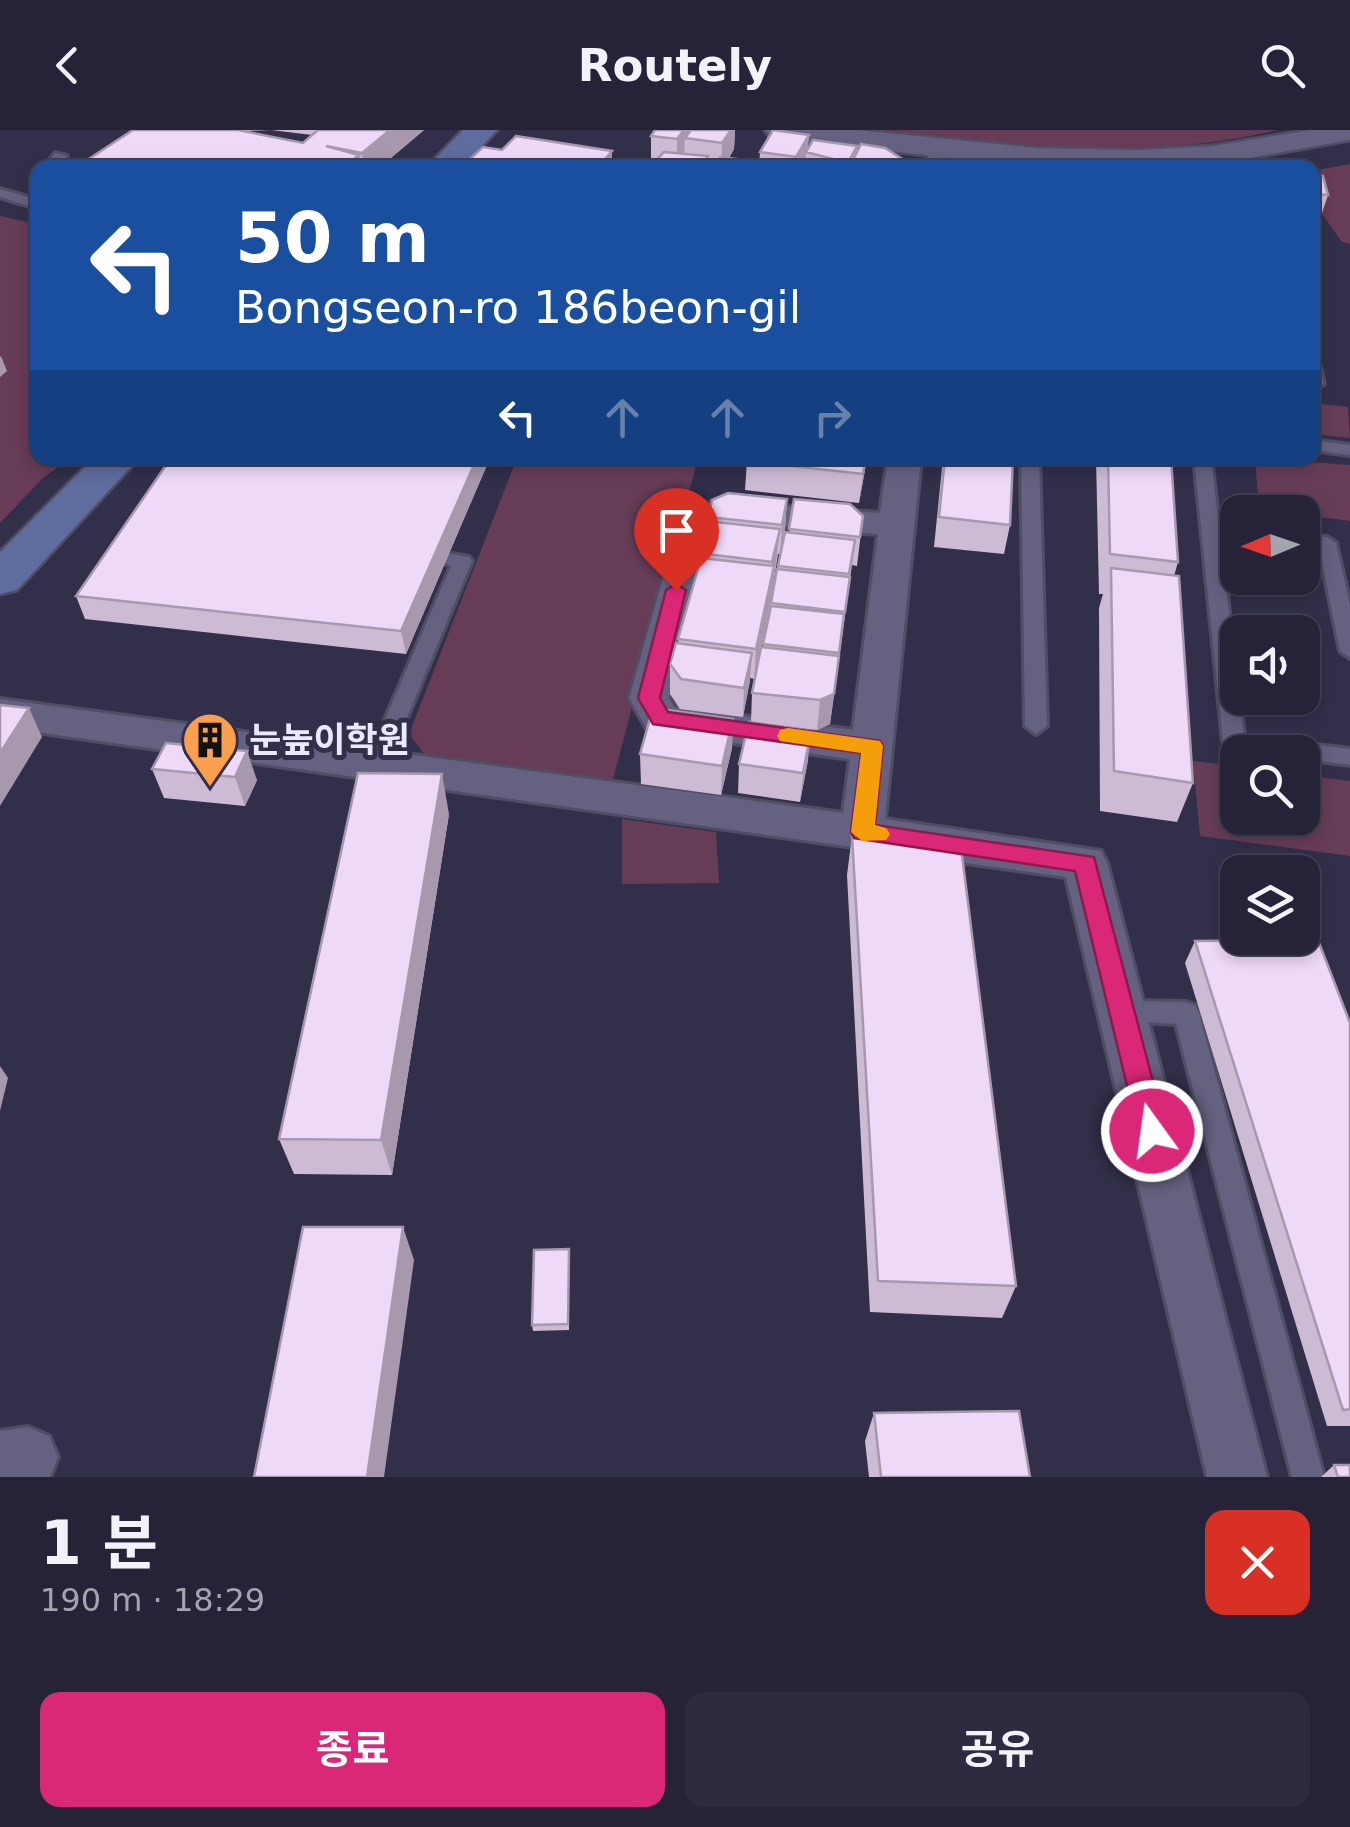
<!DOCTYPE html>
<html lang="ko">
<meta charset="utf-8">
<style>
:root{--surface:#262338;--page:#2e2b40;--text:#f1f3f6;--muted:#a4a4ae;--line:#424053;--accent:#db2777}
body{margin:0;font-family:"DejaVu Sans","Noto Sans KR",sans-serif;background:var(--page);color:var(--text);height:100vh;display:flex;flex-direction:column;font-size:38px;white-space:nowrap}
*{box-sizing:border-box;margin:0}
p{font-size:32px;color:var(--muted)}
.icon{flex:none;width:55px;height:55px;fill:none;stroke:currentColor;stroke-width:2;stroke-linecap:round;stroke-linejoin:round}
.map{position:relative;height:1347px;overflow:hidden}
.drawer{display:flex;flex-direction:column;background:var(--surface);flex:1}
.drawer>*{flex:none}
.banner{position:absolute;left:30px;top:30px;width:1290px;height:305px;border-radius:20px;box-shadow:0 5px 15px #0003,0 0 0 2px var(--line);background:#1a4fa0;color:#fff;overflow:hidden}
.needle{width:65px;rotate:268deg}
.buttons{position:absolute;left:1220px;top:365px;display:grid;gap:20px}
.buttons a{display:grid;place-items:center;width:100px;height:100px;border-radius:20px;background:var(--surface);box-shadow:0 5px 15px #0003,0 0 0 2px var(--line);font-size:50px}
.pin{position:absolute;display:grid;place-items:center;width:85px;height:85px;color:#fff;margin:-102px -42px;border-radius:50% 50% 50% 0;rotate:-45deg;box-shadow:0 0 10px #0007}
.pin .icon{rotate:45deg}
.me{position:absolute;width:110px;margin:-55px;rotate:346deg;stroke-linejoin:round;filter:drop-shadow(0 0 8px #0008)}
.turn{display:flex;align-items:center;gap:35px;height:210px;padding:0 40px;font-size:45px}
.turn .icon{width:130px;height:130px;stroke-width:2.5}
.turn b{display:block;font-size:70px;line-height:85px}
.lanes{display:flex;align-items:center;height:95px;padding:0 40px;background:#0003;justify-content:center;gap:50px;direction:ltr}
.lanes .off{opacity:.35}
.round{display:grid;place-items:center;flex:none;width:105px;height:105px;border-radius:20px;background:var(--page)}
.head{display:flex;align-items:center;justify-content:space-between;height:170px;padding:0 40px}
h1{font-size:60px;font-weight:700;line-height:75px}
.button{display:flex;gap:20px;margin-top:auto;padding:20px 40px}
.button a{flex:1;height:115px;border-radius:20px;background:var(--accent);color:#fff;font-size:40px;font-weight:700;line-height:115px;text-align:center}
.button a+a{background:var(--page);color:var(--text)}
header{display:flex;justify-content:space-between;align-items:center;height:130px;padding:0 40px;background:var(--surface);font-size:45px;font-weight:700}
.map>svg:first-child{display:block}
.green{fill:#663c57}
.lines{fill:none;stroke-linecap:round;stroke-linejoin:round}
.service-casing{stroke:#504d65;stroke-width:6}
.minor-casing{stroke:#504d65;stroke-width:6}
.tertiary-casing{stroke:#504d65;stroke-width:5}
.secondary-casing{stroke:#504d65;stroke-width:5}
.service{fill:#646280;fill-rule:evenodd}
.minor{fill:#646280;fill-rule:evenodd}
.tertiary{fill:#646280;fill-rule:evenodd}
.secondary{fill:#5e6c9e;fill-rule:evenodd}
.wall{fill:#cdbbd5;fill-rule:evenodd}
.shaded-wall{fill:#a798ae}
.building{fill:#eed9f8;stroke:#a798ae;stroke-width:2.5}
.route{fill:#db2777;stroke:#8e194d;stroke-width:2.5}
.slow{fill:#f59e0b}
.labels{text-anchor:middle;stroke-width:10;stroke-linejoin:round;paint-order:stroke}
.poi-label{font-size:35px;font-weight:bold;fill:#eae9fb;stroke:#322f4a;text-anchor:start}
</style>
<header><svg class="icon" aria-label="back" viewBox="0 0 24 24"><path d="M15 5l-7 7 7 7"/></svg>Routely<svg class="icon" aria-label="search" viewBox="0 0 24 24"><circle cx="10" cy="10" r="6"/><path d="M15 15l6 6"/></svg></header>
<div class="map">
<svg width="1350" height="1347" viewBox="0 0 1350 1347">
<rect width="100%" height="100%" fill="#322f4a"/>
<path class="green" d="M862,0H1277C1147,33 995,13 862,0Z
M1350,34V114L1342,112L1313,71L1312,41Z
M0,86L37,94L38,328H70L43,348L0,393Z
M1313,273L1348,277L1350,308L1313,304Z
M517,328H698L612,653L425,625L409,604Z
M1255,328L1350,335V391L1259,379Z
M1193,631L1237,636L1238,688H1302L1303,645L1350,651V726L1200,706Z
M622,689L716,702L719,753L622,754Z"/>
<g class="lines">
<g class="service-casing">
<path id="service" d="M55,23L67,26L57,38H44Z
M0,59L38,70V79L0,67Z
M1312,232L1320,237L1324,254L1312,259Z
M1312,310L1350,315V325L1312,320Z
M1021,328H1039L1047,596L1036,604L1025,596Z
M1194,328H1211L1219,397L1238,398V410L1220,408L1244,606L1350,619V635L1302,629V622L1234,620L1223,612Z
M1302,405L1327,407L1336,413L1350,475V528L1340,521L1319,418L1302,417Z
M446,423L469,427L472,431L387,636L376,644L368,642L365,636L451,436L436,429Z
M1123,871L1186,872L1195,875L1199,883L1324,1347H1292L1176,894L1114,890L1110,882L1114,874Z"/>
</g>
<g class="minor-casing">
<path id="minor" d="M938,21L947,24L950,38H924L929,24Z
M888,328H921L885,689L1101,721L1107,733L1267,1347H1207L1066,747L0,597V569L843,683L850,629L661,603L647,599L629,568L682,381L714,371L880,383ZM717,392L878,404L853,600L674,577L669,568L710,394Z
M28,1297L49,1306L58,1327L50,1347H0V1301Z"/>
</g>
<g class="tertiary-casing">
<path id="tertiary" d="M765,0H857L1037,18L1140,20L1212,16L1310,0H1350V10L1194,38H1042L781,9L770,7Z"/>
</g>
<g class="secondary-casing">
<path id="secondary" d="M463,0H497L461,38H426Z
M94,328H139L17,460L0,464V422Z"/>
</g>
<use href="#service" class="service"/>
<use href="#minor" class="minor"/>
<use href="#tertiary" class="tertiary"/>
<use href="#secondary" class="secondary"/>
</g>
<path class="wall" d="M133,0H424L379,38H75ZM271,0L312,5L303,13L245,1Z
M655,0H735L734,19L729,28L753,31V38H651L655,32L651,31V6Z
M857,16V23L903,38H805V35L803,38H759L760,22L808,18Z
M469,30L612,38H470Z
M1312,46L1328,65L1316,101H1312Z
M490,328L406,524L85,489L76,466Z
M867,328L859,373L745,360L747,331Z
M943,328H1013L1010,395L1004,424L934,417Z
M1096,328H1171L1178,432L1174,446L1193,653L1177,692L1100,681L1099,478L1103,464H1099Z
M787,369L785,398L780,424H778L772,463L785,402L789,403L794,369L863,386L857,436L852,435L830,594L817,600L751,592L752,563L763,517L771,474L754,549L750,548L743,587L680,579L670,564V534L678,513L698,440V423L708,387Z
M733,589L732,618L721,665L641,654L640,624Z
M808,630L800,672L738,663L739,634Z
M152,639L257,650L245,676L164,668Z
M449,684L392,1045L294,1044L279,1009Z
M852,706L1016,1156L1002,1188L870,1182L847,745Z
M1195,811L1350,893V1296H1327L1185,833Z
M569,1119V1200L533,1201L532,1195Z
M874,1283L1030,1347H869L865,1311Z
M1334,1335L1350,1347H1321Z"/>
<path class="shaded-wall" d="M390,0H424L379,38H364L362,23Z
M684,0H693L685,8L684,25L677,35V9Z
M731,0H735L734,19L721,38L722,13Z
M809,5L808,22H806L805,35L803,38H795L796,27Z
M612,21V38H597Z
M359,25L361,38H343Z
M708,26V38H700Z
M1,226L7,241L0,247V227Z
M477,328H490L406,524L401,501Z
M866,328H867L859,373L863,344Z
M787,369L785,398L780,424L782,395Z
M780,399L772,466L754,549L756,519L771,449L772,432Z
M855,410L830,594L817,600L820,570L834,564Z
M752,523L750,552L743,587L744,558Z
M29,578L42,607L0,676V623Z
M733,589L732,618L721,665L722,636Z
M811,601L808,630L800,672L803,643Z
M247,621L257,650L245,676L235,647Z
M442,644L449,684L392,1045L381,1010Z
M0,936L8,948L0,981Z
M403,1097L414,1130L384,1347H367Z"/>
<path class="building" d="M133,0H238L303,13L318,0H390L362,23L326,16L359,25L343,38H75Z
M655,0H684L677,9L651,6Z
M691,0H731L722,13L685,8Z
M773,0L809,5L796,27L760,22Z
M516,6L612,21L597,38H513L469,30L483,17L502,20Z
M813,10L857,16L848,33L806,22Z
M861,14L885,18L904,30L901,36L894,38H877L851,34Z
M664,22L708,26L700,38H662L651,36Z
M720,27L753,31L749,38H713Z
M762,32L798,38H759Z
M1157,34L1203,38H1158Z
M1312,46H1323L1328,65L1312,64Z
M171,328H477L401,501L76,466Z
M748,328H866L863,344L747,331Z
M945,328H1013L1010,395L939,387Z
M1108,328H1171L1178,432L1110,424Z
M728,363L787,369L782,395L708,387L712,370Z
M794,369L850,374L863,386L860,407L789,399Z
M706,391L780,399L772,432L698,423Z
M785,402L855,410L849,444L778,436Z
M701,428L774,436L756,519L678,509Z
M1111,438L1179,446L1193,653L1114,641Z
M777,439L850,447L845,482L771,473Z
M771,476L844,484L839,523L763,514Z
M676,513L752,523L744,558L681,549L670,534Z
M761,517L839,526L834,564L820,570L752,563Z
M0,575L29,578L0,623Z
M653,578L733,589L722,636L640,624Z
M749,592L811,601L803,643L739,634Z
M166,613L247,621L235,647L152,639Z
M358,643L442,644L381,1010L279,1009Z
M852,706L960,709L1016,1156L878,1151Z
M1318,810L1350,893V1279L1343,1280L1195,811Z
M303,1097H403L367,1347H254Z
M569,1119L568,1194L532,1195L534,1120Z
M1019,1281L1030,1347H881L874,1283Z
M1334,1335H1350V1347H1338Z"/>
<path class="route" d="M676,454L686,460L660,568L668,582L880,611L883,616L875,695L1094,727L1166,1001L1162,1010L1152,1014L1142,1010L1138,1001L1075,741L854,708L851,702L861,623L653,594L638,568L666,460Z"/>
<path class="slow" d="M788,598L880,611L883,616L875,695L886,698L890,704L886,710L862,711L851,702L861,623L780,611L777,606L780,600Z"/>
<defs>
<g id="building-pin" transform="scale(2.875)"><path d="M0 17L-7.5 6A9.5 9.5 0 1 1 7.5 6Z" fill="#f99f4d" stroke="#322f4a"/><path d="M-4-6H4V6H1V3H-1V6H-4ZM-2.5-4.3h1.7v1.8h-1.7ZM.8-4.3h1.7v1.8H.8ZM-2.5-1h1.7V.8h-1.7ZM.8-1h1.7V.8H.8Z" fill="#111"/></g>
</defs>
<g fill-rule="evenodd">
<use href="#building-pin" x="210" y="610"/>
</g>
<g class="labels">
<g class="poi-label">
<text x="249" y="622">눈높이학원</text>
</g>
</g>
</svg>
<div class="buttons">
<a><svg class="needle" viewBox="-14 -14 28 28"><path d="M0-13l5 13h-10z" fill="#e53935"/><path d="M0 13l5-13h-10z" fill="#a4a4ae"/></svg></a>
<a><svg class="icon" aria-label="sound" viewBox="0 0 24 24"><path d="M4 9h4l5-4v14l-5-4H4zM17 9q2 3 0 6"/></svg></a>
<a><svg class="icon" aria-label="search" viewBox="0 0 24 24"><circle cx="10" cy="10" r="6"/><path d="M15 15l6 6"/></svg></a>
<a><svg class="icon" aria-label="layers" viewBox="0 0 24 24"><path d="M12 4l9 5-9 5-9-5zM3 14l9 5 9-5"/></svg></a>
</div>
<div class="pin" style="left:676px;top:460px;background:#d93025"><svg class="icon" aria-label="arrive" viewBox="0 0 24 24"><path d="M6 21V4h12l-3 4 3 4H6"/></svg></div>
<svg class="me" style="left:1152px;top:1001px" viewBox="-20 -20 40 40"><circle r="17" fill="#db2777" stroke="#fff" stroke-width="3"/><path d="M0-11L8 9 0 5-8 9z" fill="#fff"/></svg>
<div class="banner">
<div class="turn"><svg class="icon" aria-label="left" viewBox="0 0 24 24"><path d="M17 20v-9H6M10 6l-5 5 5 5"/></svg><div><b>50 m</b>Bongseon-ro 186beon-gil</div></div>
<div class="lanes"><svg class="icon" aria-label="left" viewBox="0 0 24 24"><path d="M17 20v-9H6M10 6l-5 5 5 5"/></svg><svg class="icon off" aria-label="ahead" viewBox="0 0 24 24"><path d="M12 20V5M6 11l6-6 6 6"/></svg><svg class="icon off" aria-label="ahead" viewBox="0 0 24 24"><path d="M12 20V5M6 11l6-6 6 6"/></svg><svg class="icon off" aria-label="right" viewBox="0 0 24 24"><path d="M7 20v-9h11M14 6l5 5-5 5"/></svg></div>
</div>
</div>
<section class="drawer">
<div class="head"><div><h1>1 분</h1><p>190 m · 18:29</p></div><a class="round" style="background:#d93025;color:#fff"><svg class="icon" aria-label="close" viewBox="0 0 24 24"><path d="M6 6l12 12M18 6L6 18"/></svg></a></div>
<div class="button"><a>종료</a><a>공유</a></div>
</section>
